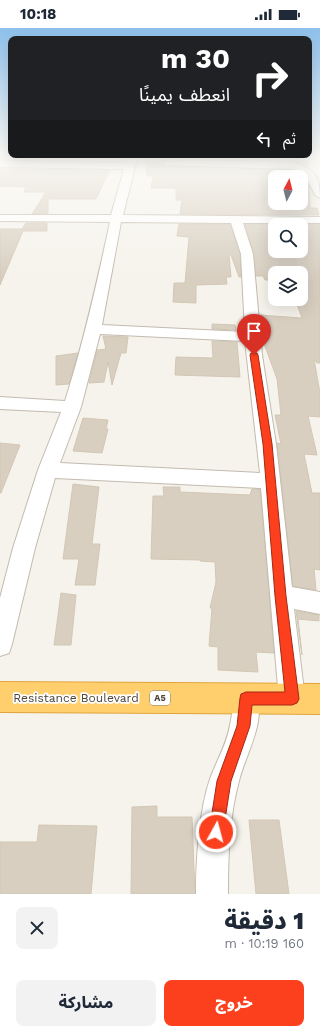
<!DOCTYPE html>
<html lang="ar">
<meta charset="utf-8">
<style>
:root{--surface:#fff;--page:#f2f2f3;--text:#1f2937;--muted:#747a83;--accent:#fc3f1d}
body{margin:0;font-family:"Work Sans","Noto Sans Arabic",sans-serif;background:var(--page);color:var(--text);direction:rtl;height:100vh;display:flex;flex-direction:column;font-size:15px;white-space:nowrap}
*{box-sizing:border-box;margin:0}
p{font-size:13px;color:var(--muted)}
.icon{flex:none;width:22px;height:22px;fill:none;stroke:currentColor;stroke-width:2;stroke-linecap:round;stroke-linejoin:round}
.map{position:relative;height:866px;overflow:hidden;direction:ltr}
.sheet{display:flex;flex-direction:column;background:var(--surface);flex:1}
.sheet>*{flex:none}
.hud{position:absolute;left:8px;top:8px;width:304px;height:122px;border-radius:8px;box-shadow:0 4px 16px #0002;direction:rtl;background:#202124;color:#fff;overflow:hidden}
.needle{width:26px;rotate:7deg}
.buttons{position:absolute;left:268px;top:142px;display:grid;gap:8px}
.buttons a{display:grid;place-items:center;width:40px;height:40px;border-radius:8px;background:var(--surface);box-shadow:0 4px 16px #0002;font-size:20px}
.pin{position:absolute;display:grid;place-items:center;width:34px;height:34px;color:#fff;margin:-41px -17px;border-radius:50% 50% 50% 0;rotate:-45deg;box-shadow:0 0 4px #0007}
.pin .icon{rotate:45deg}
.me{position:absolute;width:44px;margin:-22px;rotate:7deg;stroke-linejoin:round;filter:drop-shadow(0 0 3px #0008)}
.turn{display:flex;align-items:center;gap:14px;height:84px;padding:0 16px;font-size:18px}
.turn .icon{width:52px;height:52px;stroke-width:2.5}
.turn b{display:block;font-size:28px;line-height:34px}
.then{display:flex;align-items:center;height:38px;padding:0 16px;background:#0003;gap:8px;font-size:15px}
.round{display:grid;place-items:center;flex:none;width:42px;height:42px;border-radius:8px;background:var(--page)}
.head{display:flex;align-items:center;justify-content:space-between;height:68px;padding:0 16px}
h1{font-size:24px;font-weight:800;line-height:30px}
.primary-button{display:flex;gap:8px;margin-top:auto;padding:8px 16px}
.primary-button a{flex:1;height:46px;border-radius:8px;background:var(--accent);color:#fff;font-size:16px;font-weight:800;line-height:46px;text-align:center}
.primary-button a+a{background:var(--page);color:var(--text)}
.status{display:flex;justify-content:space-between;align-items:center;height:28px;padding:0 20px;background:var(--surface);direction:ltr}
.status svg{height:11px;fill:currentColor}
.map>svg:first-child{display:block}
.building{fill:#d8cfc1;stroke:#d3c7b4;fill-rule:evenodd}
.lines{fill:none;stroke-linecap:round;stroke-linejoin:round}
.street-casing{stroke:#c2bbae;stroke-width:2}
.highway-casing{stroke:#e0a43c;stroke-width:2}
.street{fill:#fff;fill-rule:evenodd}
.highway{fill:#ffcf6e;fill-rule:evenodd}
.route{fill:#fc3f1d;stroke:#a42913}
.labels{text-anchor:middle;stroke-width:3.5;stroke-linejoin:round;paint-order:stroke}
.shield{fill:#fff;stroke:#817c74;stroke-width:1}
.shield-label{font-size:9px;font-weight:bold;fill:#4b4439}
.near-street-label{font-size:12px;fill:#4b4439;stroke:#fff}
</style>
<div class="status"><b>10:18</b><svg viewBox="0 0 49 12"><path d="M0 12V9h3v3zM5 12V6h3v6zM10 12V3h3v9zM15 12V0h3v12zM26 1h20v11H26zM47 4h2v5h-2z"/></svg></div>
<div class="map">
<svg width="320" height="866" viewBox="0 0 320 866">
<rect width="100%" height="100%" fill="#f6f3ec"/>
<path class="building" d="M16,127H41L38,132H13Z
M299,127L300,132H308V139L290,132L170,130L164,135L167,138L294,142L305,150L309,159L310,180H317L319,187L180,186L182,172H176V160H151L153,148H147L146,128ZM275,149H301V175H275Z
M0,141H10L110,142L96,171H48V186H32L46,164H24L26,159L0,158Z
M26,195H47V203H23L0,257V201H22Z
M179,196H230L240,226L241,249H239L231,227H229L231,249H226L227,256L196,257V275L173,274L174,255H185L189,209L177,208Z
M245,196H320V335H317L314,331L320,365V389L308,388L317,427L304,426L312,465H320V542L314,541L316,562L293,558L277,415L281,416L275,387H281L277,351L262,310L260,287L302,290L295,271H301V245H275V252H265L263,248H256L254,226ZM275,197H301V223H275Z
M212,296L235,297L236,302L212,301Z
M103,308L128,309L126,325H121L112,357L108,334L104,354L89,355L97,322L106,321Z
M212,313L237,314L240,349L175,347L176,329L213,330Z
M78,325L69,356L56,357V328Z
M83,390L108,392L106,401H108L102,425L73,423Z
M0,415L20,417L1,465H0Z
M73,456L99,459L92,516H100L95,557H75L79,531H63Z
M163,459H180V464L250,467L252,461H260L274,625L256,624L258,644L218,642V619L209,618L212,580H210L216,554L215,534L200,533V532L151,531L153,468H164Z
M61,565L76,567L71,617H54Z
M296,583L319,587V593L298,591L302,627Z
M157,778V789H192L195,866H131L132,779Z
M249,792H279L289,866H256Z
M39,797L97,798L91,866H0V814H37Z"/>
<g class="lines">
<g class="street-casing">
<path id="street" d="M128,127H138L123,187L320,189V195H243L253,226L262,327L276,416L292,559L320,564V586L294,581L305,671L301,680L292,684L283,680L279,671L261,460L55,450L35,520L12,616L9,625L0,628V570L13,520L38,442L61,384L0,381V369L65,373C84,313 97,255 110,194L0,193V187H111L124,141L0,139V133L126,135ZM121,194L231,195L241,226L245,304L102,297ZM100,306L245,313L260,445L60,435L81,379Z
M170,132L290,134C313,140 320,146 320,170L315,167L306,149L294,141L167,137L165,135L167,133Z
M246,658L255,662C268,692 246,724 239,753C229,789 228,829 228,866H196C196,832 199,783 210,751C216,734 227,716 230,697C233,685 232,674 237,662Z"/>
</g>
<g class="highway-casing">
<path id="highway" d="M0,654L320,656V686L0,684Z"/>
</g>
<use href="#street" class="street"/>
<use href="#highway" class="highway"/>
</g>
<linearGradient id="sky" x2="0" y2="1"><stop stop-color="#8fc1ec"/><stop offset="0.51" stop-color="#fbfaf6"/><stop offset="1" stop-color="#fbfaf6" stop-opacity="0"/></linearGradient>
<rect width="320" height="248" fill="url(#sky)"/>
<path class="route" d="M251,325H257L258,327L272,416L286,568L299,671L297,675L292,677H252L250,698L231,753L223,804L221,810L216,812L211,810L209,804L217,753L237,698L240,670L241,666L246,664H285L275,568L263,416L250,327Z"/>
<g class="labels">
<rect class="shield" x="150" y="663" width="20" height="14" rx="3"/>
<g class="shield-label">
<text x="160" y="673">A5</text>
</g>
<g class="near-street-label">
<text x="76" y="674">Resistance Boulevard</text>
</g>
</g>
</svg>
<div class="buttons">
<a><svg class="needle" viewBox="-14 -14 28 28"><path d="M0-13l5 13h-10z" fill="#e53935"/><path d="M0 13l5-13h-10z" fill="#747a83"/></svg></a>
<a><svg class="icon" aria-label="search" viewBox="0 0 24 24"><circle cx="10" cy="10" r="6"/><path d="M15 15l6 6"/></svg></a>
<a><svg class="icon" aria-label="layers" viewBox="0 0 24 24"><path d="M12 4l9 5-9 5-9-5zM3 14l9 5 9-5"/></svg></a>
</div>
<div class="pin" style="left:254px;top:327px;background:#d93025"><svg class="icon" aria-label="arrive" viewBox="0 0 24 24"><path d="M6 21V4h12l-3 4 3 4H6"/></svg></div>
<svg class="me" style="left:216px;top:804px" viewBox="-20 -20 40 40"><circle r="17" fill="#fc3f1d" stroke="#fff" stroke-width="3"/><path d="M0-11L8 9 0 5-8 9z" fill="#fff"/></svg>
<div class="hud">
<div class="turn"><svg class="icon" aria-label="right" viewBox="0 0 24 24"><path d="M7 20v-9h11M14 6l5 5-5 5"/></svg><div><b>30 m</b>انعطف يمينًا</div></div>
<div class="then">ثم<svg class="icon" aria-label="left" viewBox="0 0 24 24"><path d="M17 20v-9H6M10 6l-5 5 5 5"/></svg></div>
</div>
</div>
<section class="sheet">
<div class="head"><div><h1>1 دقيقة</h1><p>160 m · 10:19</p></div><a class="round"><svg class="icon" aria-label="close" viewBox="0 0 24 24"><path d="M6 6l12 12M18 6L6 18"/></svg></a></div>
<div class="primary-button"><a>خروج</a><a>مشاركة</a></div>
</section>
